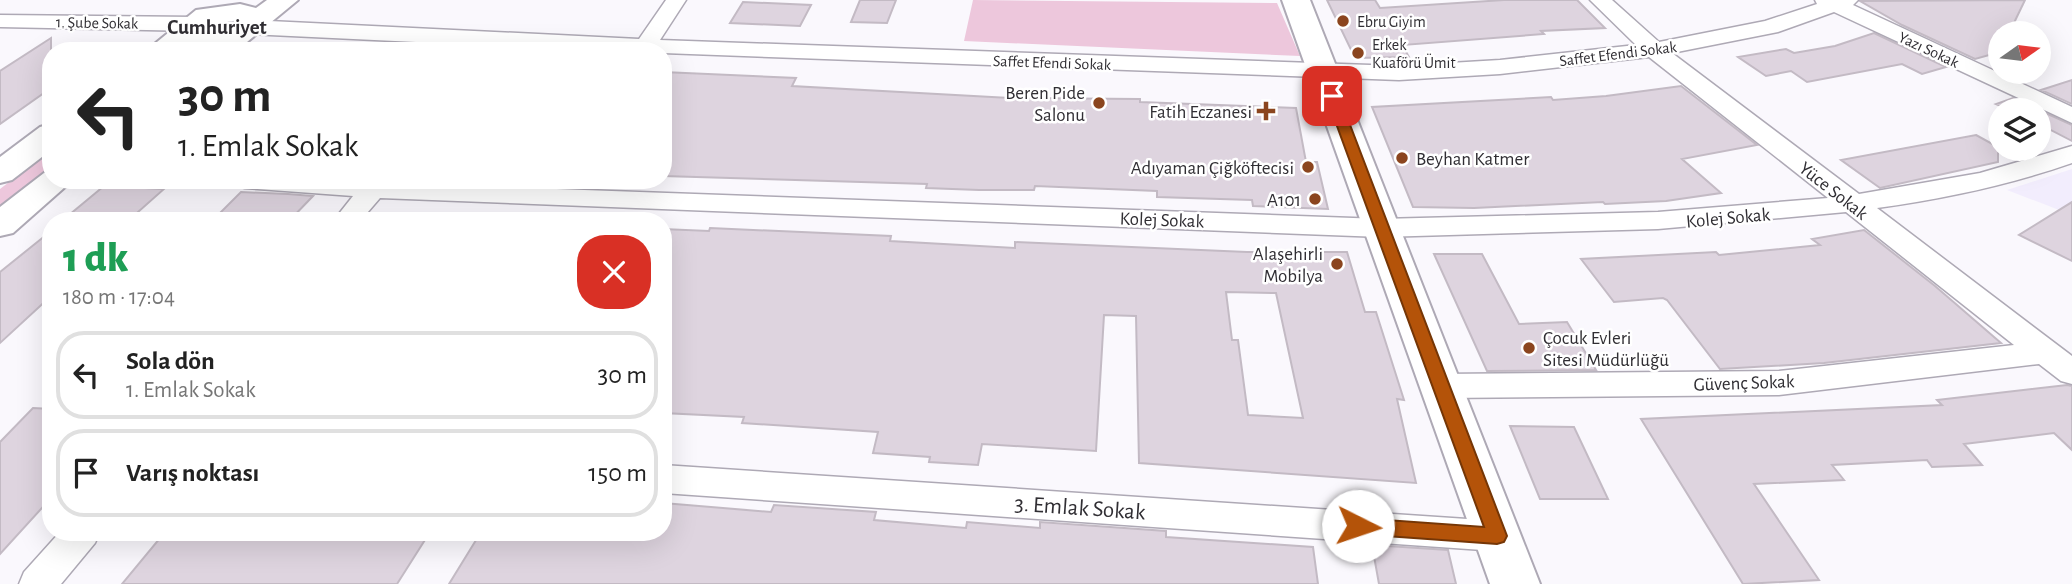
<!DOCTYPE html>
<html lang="tr">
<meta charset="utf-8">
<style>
:root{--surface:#fff;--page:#f6f6f6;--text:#222;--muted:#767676;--line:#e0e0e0}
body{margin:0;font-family:"Alegreya Sans",sans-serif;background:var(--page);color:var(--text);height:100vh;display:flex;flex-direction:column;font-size:26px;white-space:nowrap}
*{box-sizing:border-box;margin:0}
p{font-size:23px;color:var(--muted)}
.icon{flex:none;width:38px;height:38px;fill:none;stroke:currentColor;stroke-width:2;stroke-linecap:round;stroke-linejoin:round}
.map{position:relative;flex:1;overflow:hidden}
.sheet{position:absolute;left:42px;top:212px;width:630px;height:329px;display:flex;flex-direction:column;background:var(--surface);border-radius:28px;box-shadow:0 7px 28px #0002}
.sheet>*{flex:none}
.top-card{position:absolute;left:42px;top:42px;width:630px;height:147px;border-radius:28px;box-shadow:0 7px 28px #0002;background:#fff;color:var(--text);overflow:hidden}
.needle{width:46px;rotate:76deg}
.buttons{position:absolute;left:1988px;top:21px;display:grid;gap:14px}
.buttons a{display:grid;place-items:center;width:63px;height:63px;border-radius:50%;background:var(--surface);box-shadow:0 7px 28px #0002;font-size:35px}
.pin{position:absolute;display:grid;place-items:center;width:60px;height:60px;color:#fff;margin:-30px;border-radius:14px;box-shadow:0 4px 10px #0006}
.me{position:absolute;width:77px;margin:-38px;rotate:94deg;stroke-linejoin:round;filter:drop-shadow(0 0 5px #0008)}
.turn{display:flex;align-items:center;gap:24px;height:147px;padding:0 21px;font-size:32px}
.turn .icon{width:91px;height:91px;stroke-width:2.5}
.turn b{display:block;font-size:49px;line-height:60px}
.round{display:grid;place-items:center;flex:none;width:74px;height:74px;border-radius:28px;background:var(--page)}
.headline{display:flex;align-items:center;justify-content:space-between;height:119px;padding:0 21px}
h1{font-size:42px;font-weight:800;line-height:52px;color:#1e9e55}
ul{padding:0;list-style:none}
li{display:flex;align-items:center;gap:21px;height:88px;margin:0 14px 10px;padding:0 7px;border:4px solid var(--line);border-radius:28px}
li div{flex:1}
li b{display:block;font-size:26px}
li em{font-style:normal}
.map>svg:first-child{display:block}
.built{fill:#f2edfd}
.green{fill:#edc7dc}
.building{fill:#ded4df;stroke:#c3bac4;stroke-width:2;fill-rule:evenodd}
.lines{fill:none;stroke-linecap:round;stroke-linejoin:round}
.street-casing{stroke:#aea9b5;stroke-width:3}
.secondary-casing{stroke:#aea9b5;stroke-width:4}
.street{fill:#fff;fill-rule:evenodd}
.secondary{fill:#fff;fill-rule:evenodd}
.route{fill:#b45309;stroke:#753606;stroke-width:2}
.poi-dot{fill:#8b451e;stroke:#fff;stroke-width:2.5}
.labels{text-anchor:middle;stroke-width:5;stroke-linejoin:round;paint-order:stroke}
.far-poi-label{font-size:16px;fill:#302e33;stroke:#fff;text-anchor:start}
.far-street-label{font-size:16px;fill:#302e33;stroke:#fff}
.poi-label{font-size:19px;fill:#302e33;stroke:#fff;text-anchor:end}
.street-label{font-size:19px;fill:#302e33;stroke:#fff}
.far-district-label{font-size:21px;font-weight:bold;fill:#302e33;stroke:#fff}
.near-street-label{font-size:23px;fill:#302e33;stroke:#fff}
</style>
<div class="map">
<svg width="2072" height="584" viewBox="0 0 2072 584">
<rect width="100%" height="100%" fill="#faf8fd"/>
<path class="built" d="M2072,169V215L2007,190Z"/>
<path class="green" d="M973,0L1277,3L1300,56L964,41Z
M51,150V169L0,209V189Z"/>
<path class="building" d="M860,0H896L887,23L851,22Z
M1327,0H1375L1380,8L1504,0H1577L1605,28L1541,31L1544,34L1402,45L1409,57L1355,58Z
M2025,0L2012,27L2000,29V52L1975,59L1902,25L1860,1Z
M743,2L811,5L800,26L730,23Z
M1874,33L1946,67L1922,74L1902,64L1807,82L1791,71L1766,76L1738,57L1786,49L1794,53L1835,46Z
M51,38V88L0,124V71Z
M663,72L796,78L792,86L1010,98L1140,99V102L1296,108L1306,162H1317L1328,209L1253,206L1252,200L1157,197V191L1035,186L1034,190H979L926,188L927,184L663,176Z
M2072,80V104L2041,90Z
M1681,86L1757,145L1682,159L1721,193L1666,201L1605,204L1603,202L1474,208L1413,207L1372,107L1551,97L1553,100L1606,96Z
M2013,98L2038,110H2010L1996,104Z
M2039,110L2072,125V141L2039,124Z
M1976,135L1998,147V162L1880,188L1841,160Z
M104,186L164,189L129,220H63Z
M241,192L288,194L313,196L290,220H213Z
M2072,202V261L2019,235Z
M710,228L891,236L890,241L1015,248V242L1247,252H1347L1365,312H1376L1404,400L1397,399L1416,483L1139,463L1136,316L1104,315L1096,451L982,444L978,465L929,462L930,457L873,453L878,432L742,423L744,417L663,413V229L709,231ZM1226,292L1276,293L1303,418L1248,415L1238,340H1232Z
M1864,230L1935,286L2001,343L1824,363L1720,369L1667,300L1663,298L1614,302L1581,259L1716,252L1719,255L1820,245L1812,239Z
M51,231V296L0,343V272Z
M1434,254H1482L1519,324L1567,322L1596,370L1487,371Z
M2067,385L2072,386V450L2054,433L1964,444L1982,465L1932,467L1927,460L1832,465L1844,480L1754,484L1819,580L1743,584L1641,419L1942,405L1937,400Z
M33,408L51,409V498L0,554V442Z
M1510,426L1574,427L1608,499H1540Z
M663,503L771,512L774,505L876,512L874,520L966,528L967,522L1040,528V522L1166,531V537L1313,547L1318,584H449L481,532H663Z
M165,532H430L397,584H122Z
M1372,545L1448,550L1456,584H1379Z"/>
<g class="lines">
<g class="street-casing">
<path id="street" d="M666,0H686L660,40L1399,66L1500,60L1636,45L1590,0H1612L1659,42L1765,21L1817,4L1815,0H1858L1853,5L2072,107V123L1834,12L1778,32L1672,53L1859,194L1980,173L2072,146V163C2009,185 1943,199 1877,208L2072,356V384L2061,381L2039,364L1779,395L1441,398L1429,394L1425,386L1429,378L1441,374L1779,371L2014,345L1846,212L1658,229L1381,237L380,198L361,220H334L353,196L245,188L236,186L232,180H394L392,183L1381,219L1658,212L1828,198L1649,57L1500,74L1399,80L663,53V51H605L249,34L241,32L238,27L241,22L249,20L639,39Z
M0,15L195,17L203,19L206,24L203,29L195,31L0,27Z
M663,465L1497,521L1510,525L1516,536L1510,547L1497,551L663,493Z
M60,532H100L95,543L61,584H19L24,572Z"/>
</g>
<g class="secondary-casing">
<path id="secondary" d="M267,0H298L247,42L215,48L187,44L179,51H146L196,10L240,4L256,8ZM239,20L222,30L205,31L220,23Z
M1282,0H1310L1540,584H1490Z
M51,124V150L12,180L0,183V157L40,127Z
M51,171V180H73L13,233L0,236V207L44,173Z"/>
</g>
<use href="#street" class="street"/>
<use href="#secondary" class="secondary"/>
</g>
<path class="route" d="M1332,93L1339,96L1507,536L1504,542L1497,544L1358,534L1351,532L1348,526L1351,521L1358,518L1484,527L1326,96Z"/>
<g class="poi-dot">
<circle cx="1343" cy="21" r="7"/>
<circle cx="1358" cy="53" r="7"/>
<circle cx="1099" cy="103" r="7"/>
<path d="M1262.5 100.5h7v7h7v7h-7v7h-7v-7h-7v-7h7z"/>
<circle cx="1402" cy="158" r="7"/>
<circle cx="1308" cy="167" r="7"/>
<circle cx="1315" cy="199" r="7"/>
<circle cx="1337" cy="264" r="7"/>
<circle cx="1529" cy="348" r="7"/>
</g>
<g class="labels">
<g class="far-poi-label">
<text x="1357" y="27">Ebru Giyim</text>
<text x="1372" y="50">Erkek<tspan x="1372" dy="18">Kuaförü Ümit</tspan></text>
</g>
<g class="far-street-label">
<text transform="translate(97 22) rotate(1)" y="6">1. Şube Sokak</text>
<text transform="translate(1929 49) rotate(25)" y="6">Yazı Sokak</text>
<text transform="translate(1618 53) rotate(-7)" y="6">Saffet Efendi Sokak</text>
<text transform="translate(1052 62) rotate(2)" y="6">Saffet Efendi Sokak</text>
</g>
<g class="poi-label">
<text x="1085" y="99">Beren Pide<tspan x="1085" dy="22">Salonu</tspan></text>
<text x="1252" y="118">Fatih Eczanesi</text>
<text x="1416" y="165" text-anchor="start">Beyhan Katmer</text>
<text x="1294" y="174">Adıyaman Çiğköftecisi</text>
<text x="1301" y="206">A101</text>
<text x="1323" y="260">Alaşehirli<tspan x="1323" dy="22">Mobilya</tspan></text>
<text x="1543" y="344" text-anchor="start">Çocuk Evleri<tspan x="1543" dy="22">Sitesi Müdürlüğü</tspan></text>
</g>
<g class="street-label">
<text transform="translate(1834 190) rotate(38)" y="7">Yüce Sokak</text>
<text transform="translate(1728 217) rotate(-5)" y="7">Kolej Sokak</text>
<text transform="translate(1162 219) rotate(2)" y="7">Kolej Sokak</text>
<text transform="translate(1744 382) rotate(-2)" y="7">Güvenç Sokak</text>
</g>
<g class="far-district-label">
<text x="217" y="34">Cumhuriyet</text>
</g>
<g class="near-street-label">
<text transform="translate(1080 507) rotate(4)" y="8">3. Emlak Sokak</text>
</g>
</g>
</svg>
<div class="buttons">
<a><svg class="needle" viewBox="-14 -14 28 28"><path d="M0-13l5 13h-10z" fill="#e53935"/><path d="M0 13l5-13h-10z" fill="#767676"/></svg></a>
<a><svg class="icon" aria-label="layers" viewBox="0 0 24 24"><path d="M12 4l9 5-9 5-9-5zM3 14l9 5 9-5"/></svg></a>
</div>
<div class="pin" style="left:1332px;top:96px;background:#d93025"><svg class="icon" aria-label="arrive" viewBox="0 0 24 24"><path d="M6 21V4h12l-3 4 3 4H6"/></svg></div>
<svg class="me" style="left:1358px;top:526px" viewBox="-20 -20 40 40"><circle r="19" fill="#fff"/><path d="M0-13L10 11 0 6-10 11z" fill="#b45309"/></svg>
<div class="top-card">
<div class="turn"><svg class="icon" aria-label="left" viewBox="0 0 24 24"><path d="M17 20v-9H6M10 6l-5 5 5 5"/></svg><div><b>30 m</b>1. Emlak Sokak</div></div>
</div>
<section class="sheet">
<div class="headline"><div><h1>1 dk</h1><p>180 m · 17:04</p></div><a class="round" style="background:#d93025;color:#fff"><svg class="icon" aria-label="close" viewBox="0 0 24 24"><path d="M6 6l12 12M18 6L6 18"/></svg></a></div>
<ul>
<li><svg class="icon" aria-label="left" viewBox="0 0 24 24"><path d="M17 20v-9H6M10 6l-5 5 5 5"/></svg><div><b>Sola dön</b><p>1. Emlak Sokak</p></div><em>30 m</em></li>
<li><svg class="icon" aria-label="arrive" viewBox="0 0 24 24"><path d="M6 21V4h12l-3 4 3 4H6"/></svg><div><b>Varış noktası</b></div><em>150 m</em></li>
</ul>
</section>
</div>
